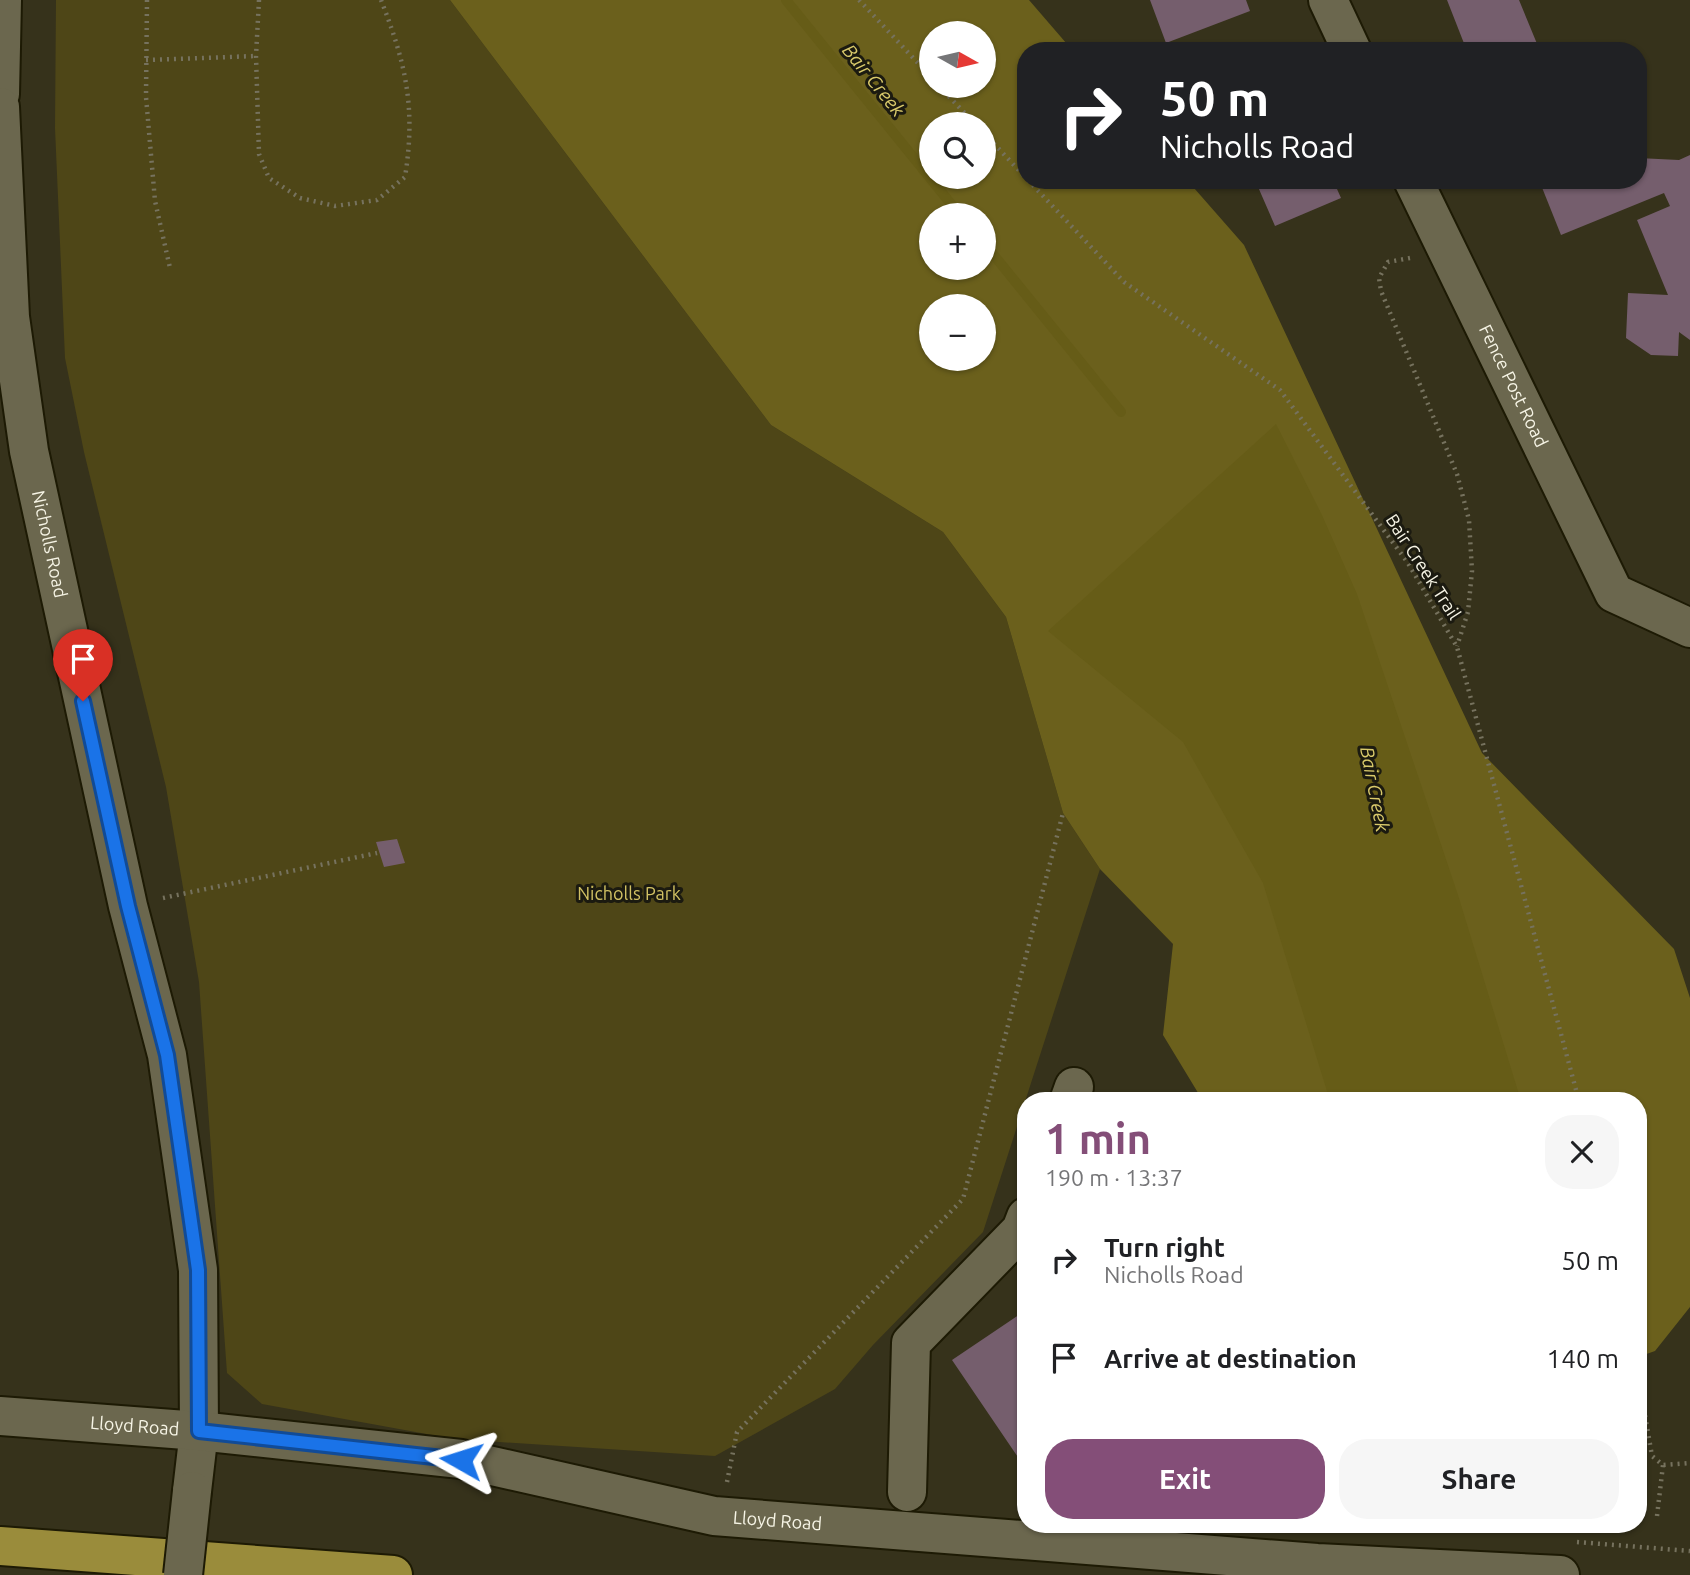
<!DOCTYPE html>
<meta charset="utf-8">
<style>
:root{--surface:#fff;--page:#f6f6f6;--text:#202124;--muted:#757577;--accent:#844e78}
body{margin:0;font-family:Ubuntu,sans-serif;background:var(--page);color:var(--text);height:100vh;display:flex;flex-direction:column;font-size:26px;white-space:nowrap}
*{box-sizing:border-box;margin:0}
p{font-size:23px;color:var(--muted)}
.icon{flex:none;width:38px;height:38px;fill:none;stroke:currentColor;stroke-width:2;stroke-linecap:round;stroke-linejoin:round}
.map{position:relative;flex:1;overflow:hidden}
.side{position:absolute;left:1017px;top:1092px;width:630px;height:441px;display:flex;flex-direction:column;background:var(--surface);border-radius:28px;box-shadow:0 2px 5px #0004}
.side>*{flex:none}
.top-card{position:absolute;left:1017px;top:42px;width:630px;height:147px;border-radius:28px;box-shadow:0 2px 5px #0004;background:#202124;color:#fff;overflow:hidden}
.needle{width:46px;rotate:98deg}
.controls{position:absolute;left:919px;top:21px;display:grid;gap:14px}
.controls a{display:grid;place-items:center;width:77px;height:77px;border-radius:50%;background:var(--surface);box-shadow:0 2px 5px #0004;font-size:35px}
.pin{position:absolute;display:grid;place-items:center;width:60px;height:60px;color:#fff;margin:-72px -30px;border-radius:50% 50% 50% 0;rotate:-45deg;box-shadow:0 0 7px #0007}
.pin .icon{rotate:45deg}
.me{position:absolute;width:77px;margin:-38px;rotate:276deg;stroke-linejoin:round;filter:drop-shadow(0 0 5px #0008)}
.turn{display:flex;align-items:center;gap:24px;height:147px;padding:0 28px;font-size:32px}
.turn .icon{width:91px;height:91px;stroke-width:2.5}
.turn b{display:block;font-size:49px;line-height:60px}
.round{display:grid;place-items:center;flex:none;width:74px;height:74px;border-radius:28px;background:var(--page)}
.summary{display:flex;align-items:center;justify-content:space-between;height:119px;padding:0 28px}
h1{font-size:42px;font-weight:700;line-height:52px;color:var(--accent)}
.cta{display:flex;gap:14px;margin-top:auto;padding:14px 28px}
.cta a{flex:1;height:80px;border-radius:28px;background:var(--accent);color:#fff;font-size:28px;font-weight:700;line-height:80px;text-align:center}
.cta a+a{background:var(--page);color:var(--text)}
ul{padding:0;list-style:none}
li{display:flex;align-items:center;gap:21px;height:98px;padding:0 28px}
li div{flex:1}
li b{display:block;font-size:26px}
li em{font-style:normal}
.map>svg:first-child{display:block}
.green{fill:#4e4617}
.forest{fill:#6b601c;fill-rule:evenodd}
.water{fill:#665c17}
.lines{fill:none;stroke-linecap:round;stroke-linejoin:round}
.stream{stroke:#665c17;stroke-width:10}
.building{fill:#755e6d}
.minor-casing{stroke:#1d1a04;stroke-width:42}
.highway-casing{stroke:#1d1a04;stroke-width:42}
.path{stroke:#76725e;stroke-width:4.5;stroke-dasharray:2 5;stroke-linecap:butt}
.minor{stroke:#6b674e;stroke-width:38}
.highway{stroke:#9a8c3b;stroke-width:38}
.minor-bridge-casing{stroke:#1d1a04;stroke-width:42;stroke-linecap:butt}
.minor-bridge{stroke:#6b674e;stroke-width:38}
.route-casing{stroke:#114b97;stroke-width:18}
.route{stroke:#1a73e8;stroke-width:12}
.labels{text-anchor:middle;stroke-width:6;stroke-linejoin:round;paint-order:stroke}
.street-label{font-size:18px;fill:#f6f4e5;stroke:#1b1a10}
.park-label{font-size:18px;fill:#d1c163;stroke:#1b1a10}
.water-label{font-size:19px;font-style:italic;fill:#d9ca6b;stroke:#1b1a10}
</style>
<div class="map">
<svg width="1690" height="1575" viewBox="0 0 1690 1575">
<rect width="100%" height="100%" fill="#36321b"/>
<path class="green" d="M56,0H450L771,425L943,532L1006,617L1063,813L1100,869L983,1232L873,1345L835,1389L715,1456L454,1439L262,1404L227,1373L199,982L166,787L84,452L65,358L55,128Z"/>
<path class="forest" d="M450,0H1029L1073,51H1026V180H1187L1244,245L1482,753L1674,949L1690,998V1307L1655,1351L1638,1357V1101H1203L1163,1035L1173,944L1100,869L1063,813L1006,617L943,532L771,425ZM931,33H984V86H931ZM931,124H984V177H931ZM931,215H984V268H931ZM931,306H984V359H931Z"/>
<path class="water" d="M1276,424L1321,513L1357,594L1458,895L1521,1101H1330L1263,883L1183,742L1048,631Z"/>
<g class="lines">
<path class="stream" d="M786,0L960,215
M984,243L1121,412"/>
</g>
<path class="building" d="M1150,0H1246L1250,11L1166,43Z
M1447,0H1519L1540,51H1467Z
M1690,155V340L1679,332L1678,356L1651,355L1626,338L1628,293L1668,295L1637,220L1670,206L1664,193L1561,235L1539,180H1638V158L1679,160Z
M1255,180H1333L1341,198L1275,226Z
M397,839L405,863L384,867L376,842Z
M1026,1310V1469L952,1360Z"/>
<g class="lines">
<g class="minor-casing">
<g id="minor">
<path d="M1328,0L1352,51"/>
<path d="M0,94L2,0"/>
<path id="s1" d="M0,107L10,317L29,451L128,906L167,1055L198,1270L199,1431L192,1491"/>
<path id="s2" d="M1413,180L1614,593L1690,628"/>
<path d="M1069,1101L1074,1087"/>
<path id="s3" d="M0,1416L199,1431L461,1459L714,1516L1317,1563L1560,1575"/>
<path d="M907,1492L911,1343L1021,1230L1026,1217"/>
</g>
</g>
<g class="highway-casing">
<path id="highway" d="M0,1546L393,1575"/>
</g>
<path class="path" d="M147,0L146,97L155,201L170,268
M259,0L256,56L259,154L269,178L300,198L335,206L377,200L405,177C416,108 406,64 381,0
M859,0L931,77
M146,60L256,56
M939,86L975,124
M984,133L1026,178
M1028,180L1124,282L1280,390L1408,563L1457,647L1579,1101
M1410,258L1388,262L1379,278L1381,291L1457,474L1469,520L1472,571L1468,612L1457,646
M163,898L377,853
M1638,1374L1652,1456L1663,1465L1690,1463
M727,1482L737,1432L963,1199L1063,813
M1657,1516L1663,1465
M1577,1542L1690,1551"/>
<use href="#minor" class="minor"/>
<use href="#highway" class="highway"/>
<g class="minor-bridge-casing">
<path id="minor-bridge" d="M183,1575L192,1491"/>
</g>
<use href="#minor-bridge" class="minor-bridge"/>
</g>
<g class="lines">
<g class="route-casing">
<path id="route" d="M83,701L128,906L167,1055L198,1270L199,1431L461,1460"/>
</g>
<use href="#route" class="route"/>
</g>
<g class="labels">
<g class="street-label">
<text dy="6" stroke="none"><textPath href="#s2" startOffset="229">Fence Post Road</textPath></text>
<text dy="6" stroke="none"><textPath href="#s1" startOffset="441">Nicholls Road</textPath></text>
<text transform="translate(1423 567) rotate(57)" y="6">Bair Creek Trail</text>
<text dy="6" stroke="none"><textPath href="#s3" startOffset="135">Lloyd Road</textPath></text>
<text dy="6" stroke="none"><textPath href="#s3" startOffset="786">Lloyd Road</textPath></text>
</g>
<g class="park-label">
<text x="629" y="900">Nicholls Park</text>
</g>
<g class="water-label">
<text transform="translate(874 80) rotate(51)" y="7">Bair Creek</text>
<text transform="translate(1375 789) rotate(79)" y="7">Bair Creek</text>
</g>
</g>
</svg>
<div class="controls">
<a><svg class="needle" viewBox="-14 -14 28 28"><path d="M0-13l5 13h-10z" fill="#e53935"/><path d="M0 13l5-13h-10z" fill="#757577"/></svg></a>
<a><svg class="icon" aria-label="search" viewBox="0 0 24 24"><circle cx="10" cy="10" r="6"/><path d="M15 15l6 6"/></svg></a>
<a>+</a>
<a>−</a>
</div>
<div class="pin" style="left:83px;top:701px;background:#d93025"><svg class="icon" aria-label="arrive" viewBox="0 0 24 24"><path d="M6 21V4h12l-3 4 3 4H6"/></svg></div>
<svg class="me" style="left:461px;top:1460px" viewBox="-20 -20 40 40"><path d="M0-17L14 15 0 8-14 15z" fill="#1a73e8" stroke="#fff" stroke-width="4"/></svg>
<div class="top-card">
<div class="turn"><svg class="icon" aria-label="right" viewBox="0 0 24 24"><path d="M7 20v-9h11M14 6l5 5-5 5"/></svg><div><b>50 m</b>Nicholls Road</div></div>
</div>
<section class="side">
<div class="summary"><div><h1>1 min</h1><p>190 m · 13:37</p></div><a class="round"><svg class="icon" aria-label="close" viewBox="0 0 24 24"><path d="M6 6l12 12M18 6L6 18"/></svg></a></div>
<ul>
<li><svg class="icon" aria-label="right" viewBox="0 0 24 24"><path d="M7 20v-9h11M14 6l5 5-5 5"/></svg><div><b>Turn right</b><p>Nicholls Road</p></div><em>50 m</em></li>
<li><svg class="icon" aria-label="arrive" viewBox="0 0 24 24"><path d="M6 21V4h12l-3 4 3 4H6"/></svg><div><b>Arrive at destination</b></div><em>140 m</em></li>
</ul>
<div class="cta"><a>Exit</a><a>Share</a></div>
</section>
</div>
